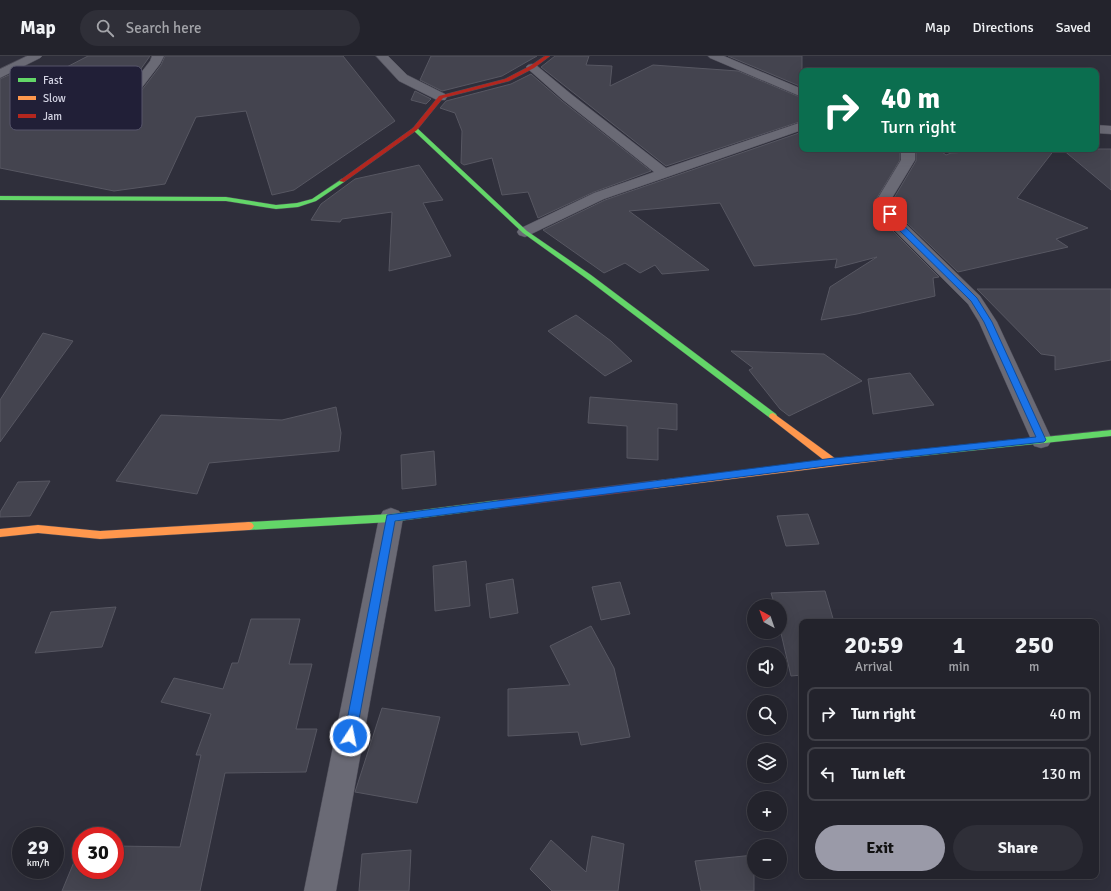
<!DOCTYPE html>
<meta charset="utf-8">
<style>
:root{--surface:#23232c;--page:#2f2f38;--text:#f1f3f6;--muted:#a3a4a9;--line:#404048;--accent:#9a9aa8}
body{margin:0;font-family:Signika,sans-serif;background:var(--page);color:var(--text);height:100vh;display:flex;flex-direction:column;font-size:15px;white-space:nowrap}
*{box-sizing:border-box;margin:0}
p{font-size:13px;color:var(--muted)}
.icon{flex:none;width:22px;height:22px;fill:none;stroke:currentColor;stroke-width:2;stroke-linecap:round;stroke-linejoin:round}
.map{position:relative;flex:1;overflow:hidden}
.panel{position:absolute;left:799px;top:563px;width:300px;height:260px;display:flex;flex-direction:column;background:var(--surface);border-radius:8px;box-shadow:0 4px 16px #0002,0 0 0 1px var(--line)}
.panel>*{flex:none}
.top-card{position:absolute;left:799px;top:12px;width:300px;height:84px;border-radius:8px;box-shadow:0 4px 16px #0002,0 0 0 1px var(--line);background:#0b6e4f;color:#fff;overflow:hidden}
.needle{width:26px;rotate:320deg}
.tools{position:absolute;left:747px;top:543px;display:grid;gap:8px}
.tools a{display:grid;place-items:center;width:40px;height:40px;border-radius:50%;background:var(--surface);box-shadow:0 4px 16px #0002,0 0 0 1px var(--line);font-size:20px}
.speed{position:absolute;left:12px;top:771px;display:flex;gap:8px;font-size:20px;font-weight:700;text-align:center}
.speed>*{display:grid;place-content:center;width:52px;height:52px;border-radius:50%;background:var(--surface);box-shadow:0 4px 16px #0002,0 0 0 1px var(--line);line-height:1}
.speed small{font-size:10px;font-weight:400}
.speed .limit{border:6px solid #d22;background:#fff;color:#111}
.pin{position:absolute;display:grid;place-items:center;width:34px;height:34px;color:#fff;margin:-17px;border-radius:8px;box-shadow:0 2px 6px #0006}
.me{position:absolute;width:44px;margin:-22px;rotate:11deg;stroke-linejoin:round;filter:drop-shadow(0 0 3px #0008)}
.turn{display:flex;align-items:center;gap:14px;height:84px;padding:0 16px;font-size:18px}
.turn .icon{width:52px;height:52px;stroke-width:2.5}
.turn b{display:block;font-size:28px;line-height:34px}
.eta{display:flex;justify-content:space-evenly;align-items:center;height:68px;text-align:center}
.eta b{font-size:24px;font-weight:700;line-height:28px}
.primary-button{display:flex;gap:8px;margin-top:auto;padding:8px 16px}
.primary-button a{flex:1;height:46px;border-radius:24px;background:var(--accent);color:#111;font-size:16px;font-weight:700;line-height:46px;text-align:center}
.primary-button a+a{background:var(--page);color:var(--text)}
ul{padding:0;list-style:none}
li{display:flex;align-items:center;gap:12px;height:54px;margin:0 8px 6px;padding:0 8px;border:2px solid var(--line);border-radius:8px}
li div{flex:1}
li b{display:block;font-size:15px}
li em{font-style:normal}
header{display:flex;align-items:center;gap:24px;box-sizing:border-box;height:56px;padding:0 20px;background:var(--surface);border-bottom:1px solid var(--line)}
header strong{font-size:19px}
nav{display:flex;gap:22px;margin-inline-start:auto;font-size:14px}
.search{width:280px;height:36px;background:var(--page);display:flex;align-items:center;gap:10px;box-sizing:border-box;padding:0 14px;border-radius:22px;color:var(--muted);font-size:15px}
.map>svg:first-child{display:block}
.building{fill:#44444f;stroke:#575762}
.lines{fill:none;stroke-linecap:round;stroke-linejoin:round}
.street-casing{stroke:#4d4c58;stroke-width:1}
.fast-casing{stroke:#4d4c58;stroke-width:1}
.slow-casing{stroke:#4d4c58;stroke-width:1}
.jam-casing{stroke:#4d4c58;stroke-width:1}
.street{fill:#6a6a75;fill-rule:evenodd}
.fast{fill:#63d668;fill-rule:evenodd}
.slow{fill:#ff974d;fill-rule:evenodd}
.jam{fill:#b3261e;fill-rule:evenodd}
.route{fill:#1a73e8;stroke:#114b97}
.key{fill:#211f37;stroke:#56556b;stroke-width:1}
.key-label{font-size:11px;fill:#d3d3e3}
</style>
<header>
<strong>Map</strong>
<div class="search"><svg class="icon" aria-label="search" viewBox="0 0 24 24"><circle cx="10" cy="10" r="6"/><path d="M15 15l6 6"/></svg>Search here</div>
<nav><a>Map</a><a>Directions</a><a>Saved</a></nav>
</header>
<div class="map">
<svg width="1111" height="835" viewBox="0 0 1111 835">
<rect width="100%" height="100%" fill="#2f2f3b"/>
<path class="building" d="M88,0H150L123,38L126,44L135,43L161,9L165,0H343L395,65L294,134L272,139L246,55L196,61L165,128L114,135L0,112V23L20,14L30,16L37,12L61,14Z
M431,0H537L502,20L442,35L420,24Z
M555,0H589L586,9L612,10L610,30L653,9L738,15L802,42V65L666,110L541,11Z
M728,0H802V31Z
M531,18L562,45L651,115L594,136L538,162L528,136L502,139L492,102L464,109L461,107L462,75L455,57L440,52L446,45L511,28Z
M415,35L431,43L426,48L411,44Z
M802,76V93H900V104L877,142L881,159L892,174L939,221L933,222L935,240L857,258L821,264L830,231L877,201L835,212L837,203L754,210L720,147L629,155L709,214L662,218L655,209L640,217L625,207L604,217L543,174L605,144Z
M916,93H938L946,99L951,97L1017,93H1055L1017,142L1088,172L1056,183L1068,191L958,216L906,166L898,156L894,142L916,105Z
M1062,93H1111V134Z
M419,109L443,144L423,147L451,200L389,215L392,156L342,163L340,166L311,164L321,148L355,123Z
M977,233H1111V304L1055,314V300L1041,298Z
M576,259L611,285L632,305L605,320L548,275Z
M43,277L73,285L0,386V344Z
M731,295L824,298L862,325L789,360L780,353L749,314L753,312Z
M910,317L934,349L873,358L868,323Z
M590,341L677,348V374L658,372V404L627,402V370L588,367Z
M336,351L341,377L339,395L209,407L197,438L116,425L161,359L282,364Z
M434,395L436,429L402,433L401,399Z
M50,425L30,460L0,461V456L18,426Z
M808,458L819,488L786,490L777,460Z
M466,505L470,550L435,555L433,510Z
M513,523L518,557L490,562L486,528Z
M620,526L630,558L601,564L592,531Z
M825,535L834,566H802V619L791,620L780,573V550H775L771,537Z
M116,551L102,591L35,597L51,556Z
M251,563H300L289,608H312L296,673H317L306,716L225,717L200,835H62L81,789V814H115V790L180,791L201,699H196L211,658L161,646L174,622L223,633L232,607H238Z
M591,570L614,612L630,681L581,689L578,676L508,680V633L570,629L550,590Z
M382,652L440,661L417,747L355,736Z
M592,780L624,788L618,835H552L530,813L551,784L586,816Z
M411,794L409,835H359L362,798Z
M754,799V835H701L695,805Z"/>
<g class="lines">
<g class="street-casing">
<path id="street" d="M27,0H42L40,2L0,22V13Z
M152,0H164L160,8L134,42H126L124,39L150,5Z
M376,0H388L407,19L445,38L447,41L445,44H437L399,25Z
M708,0H724L802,33V41L710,2Z
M532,8L536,9L571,38L666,112L802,66V74L604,143L525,181L519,179L517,176L519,173L594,137L654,116L563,44L528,13L526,11L528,9Z
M1096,69L1111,70V78L1096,77Z
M901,93H915V104L892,142L897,157L905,167L980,240L997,266L1052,384L1048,390L1041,392L1034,390L979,266L968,248L893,173L882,158L878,142L901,104Z
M391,452L399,455L403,462L336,835H304L379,462L383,455Z"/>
</g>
<g class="fast-casing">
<path id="fast" d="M413,72H417L527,175L591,219L776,358L777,360L776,362H770L587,223L523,177L413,74Z
M342,123L345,125L344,126L316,145L298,151L276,153L226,145L0,144V140L226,141L276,149L297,147L312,143Z
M1111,374V380L902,402L899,401L898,399L899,397L902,396Z
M499,444L502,445L504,448L502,451L499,452L391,466L249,474L246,473L244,470L246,467L249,466L391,458Z"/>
</g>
<g class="slow-casing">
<path id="slow" d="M773,357L836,403L902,396L905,397L906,399L905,401L902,402L652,433L649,432L647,429L649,426L652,425L825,405L770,362L769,360L770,358Z
M249,466L252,467L254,470L252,473L249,474L100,483L38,477L0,481V473L38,469L100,475Z"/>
</g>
<g class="jam-casing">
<path id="jam" d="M545,0H550L534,12L509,25L443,42L417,74L344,126L339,125L413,72L439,40L505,23L530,10Z
M652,425L655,426L657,429L655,432L652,433L499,452L496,451L494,448L496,445L499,444Z"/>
</g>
<use href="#street" class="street"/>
<use href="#fast" class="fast"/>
<use href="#slow" class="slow"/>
<use href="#jam" class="jam"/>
</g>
<path class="route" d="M890,156L977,242L992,266L1046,384L1044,386L834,409L395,465L356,680L354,684L350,685L345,684L344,680L387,459L834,402L1036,381L984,266L971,245L897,172L887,158Z"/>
<rect x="10" y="10" width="132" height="64" rx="6" class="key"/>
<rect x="18" y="22" width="18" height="4" fill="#63d668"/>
<rect x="18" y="40" width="18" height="4" fill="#ff974d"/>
<rect x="18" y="58" width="18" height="4" fill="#b3261e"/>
<g class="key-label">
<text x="43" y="28">Fast</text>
<text x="43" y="46">Slow</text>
<text x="43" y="64">Jam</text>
</g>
</svg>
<div class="tools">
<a><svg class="needle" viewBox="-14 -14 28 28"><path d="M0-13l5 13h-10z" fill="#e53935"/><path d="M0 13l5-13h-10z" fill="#a3a4a9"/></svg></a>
<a><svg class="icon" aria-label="sound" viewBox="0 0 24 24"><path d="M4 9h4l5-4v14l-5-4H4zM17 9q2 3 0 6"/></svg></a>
<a><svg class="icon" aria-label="search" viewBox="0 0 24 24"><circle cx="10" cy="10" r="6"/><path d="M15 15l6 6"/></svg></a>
<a><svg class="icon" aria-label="layers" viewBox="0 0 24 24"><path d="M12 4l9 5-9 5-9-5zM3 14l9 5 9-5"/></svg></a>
<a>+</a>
<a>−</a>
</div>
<div class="speed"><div>29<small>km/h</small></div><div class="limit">30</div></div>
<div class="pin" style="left:890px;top:158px;background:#d93025"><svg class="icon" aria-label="arrive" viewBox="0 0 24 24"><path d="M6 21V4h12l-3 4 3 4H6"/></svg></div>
<svg class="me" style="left:350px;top:680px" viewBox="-20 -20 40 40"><circle r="17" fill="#1a73e8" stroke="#fff" stroke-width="3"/><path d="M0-11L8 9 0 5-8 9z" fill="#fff"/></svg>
<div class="top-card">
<div class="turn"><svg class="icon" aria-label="right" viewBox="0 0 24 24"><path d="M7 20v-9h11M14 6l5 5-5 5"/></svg><div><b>40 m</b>Turn right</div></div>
</div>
<section class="panel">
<div class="eta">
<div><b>20:59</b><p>Arrival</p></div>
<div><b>1</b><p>min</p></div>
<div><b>250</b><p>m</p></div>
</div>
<ul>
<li><svg class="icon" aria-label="right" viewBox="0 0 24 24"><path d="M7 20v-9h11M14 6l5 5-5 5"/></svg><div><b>Turn right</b></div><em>40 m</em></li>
<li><svg class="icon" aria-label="left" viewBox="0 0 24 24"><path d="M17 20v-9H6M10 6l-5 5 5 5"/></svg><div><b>Turn left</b></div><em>130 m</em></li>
</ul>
<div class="primary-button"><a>Exit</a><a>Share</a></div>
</section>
</div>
